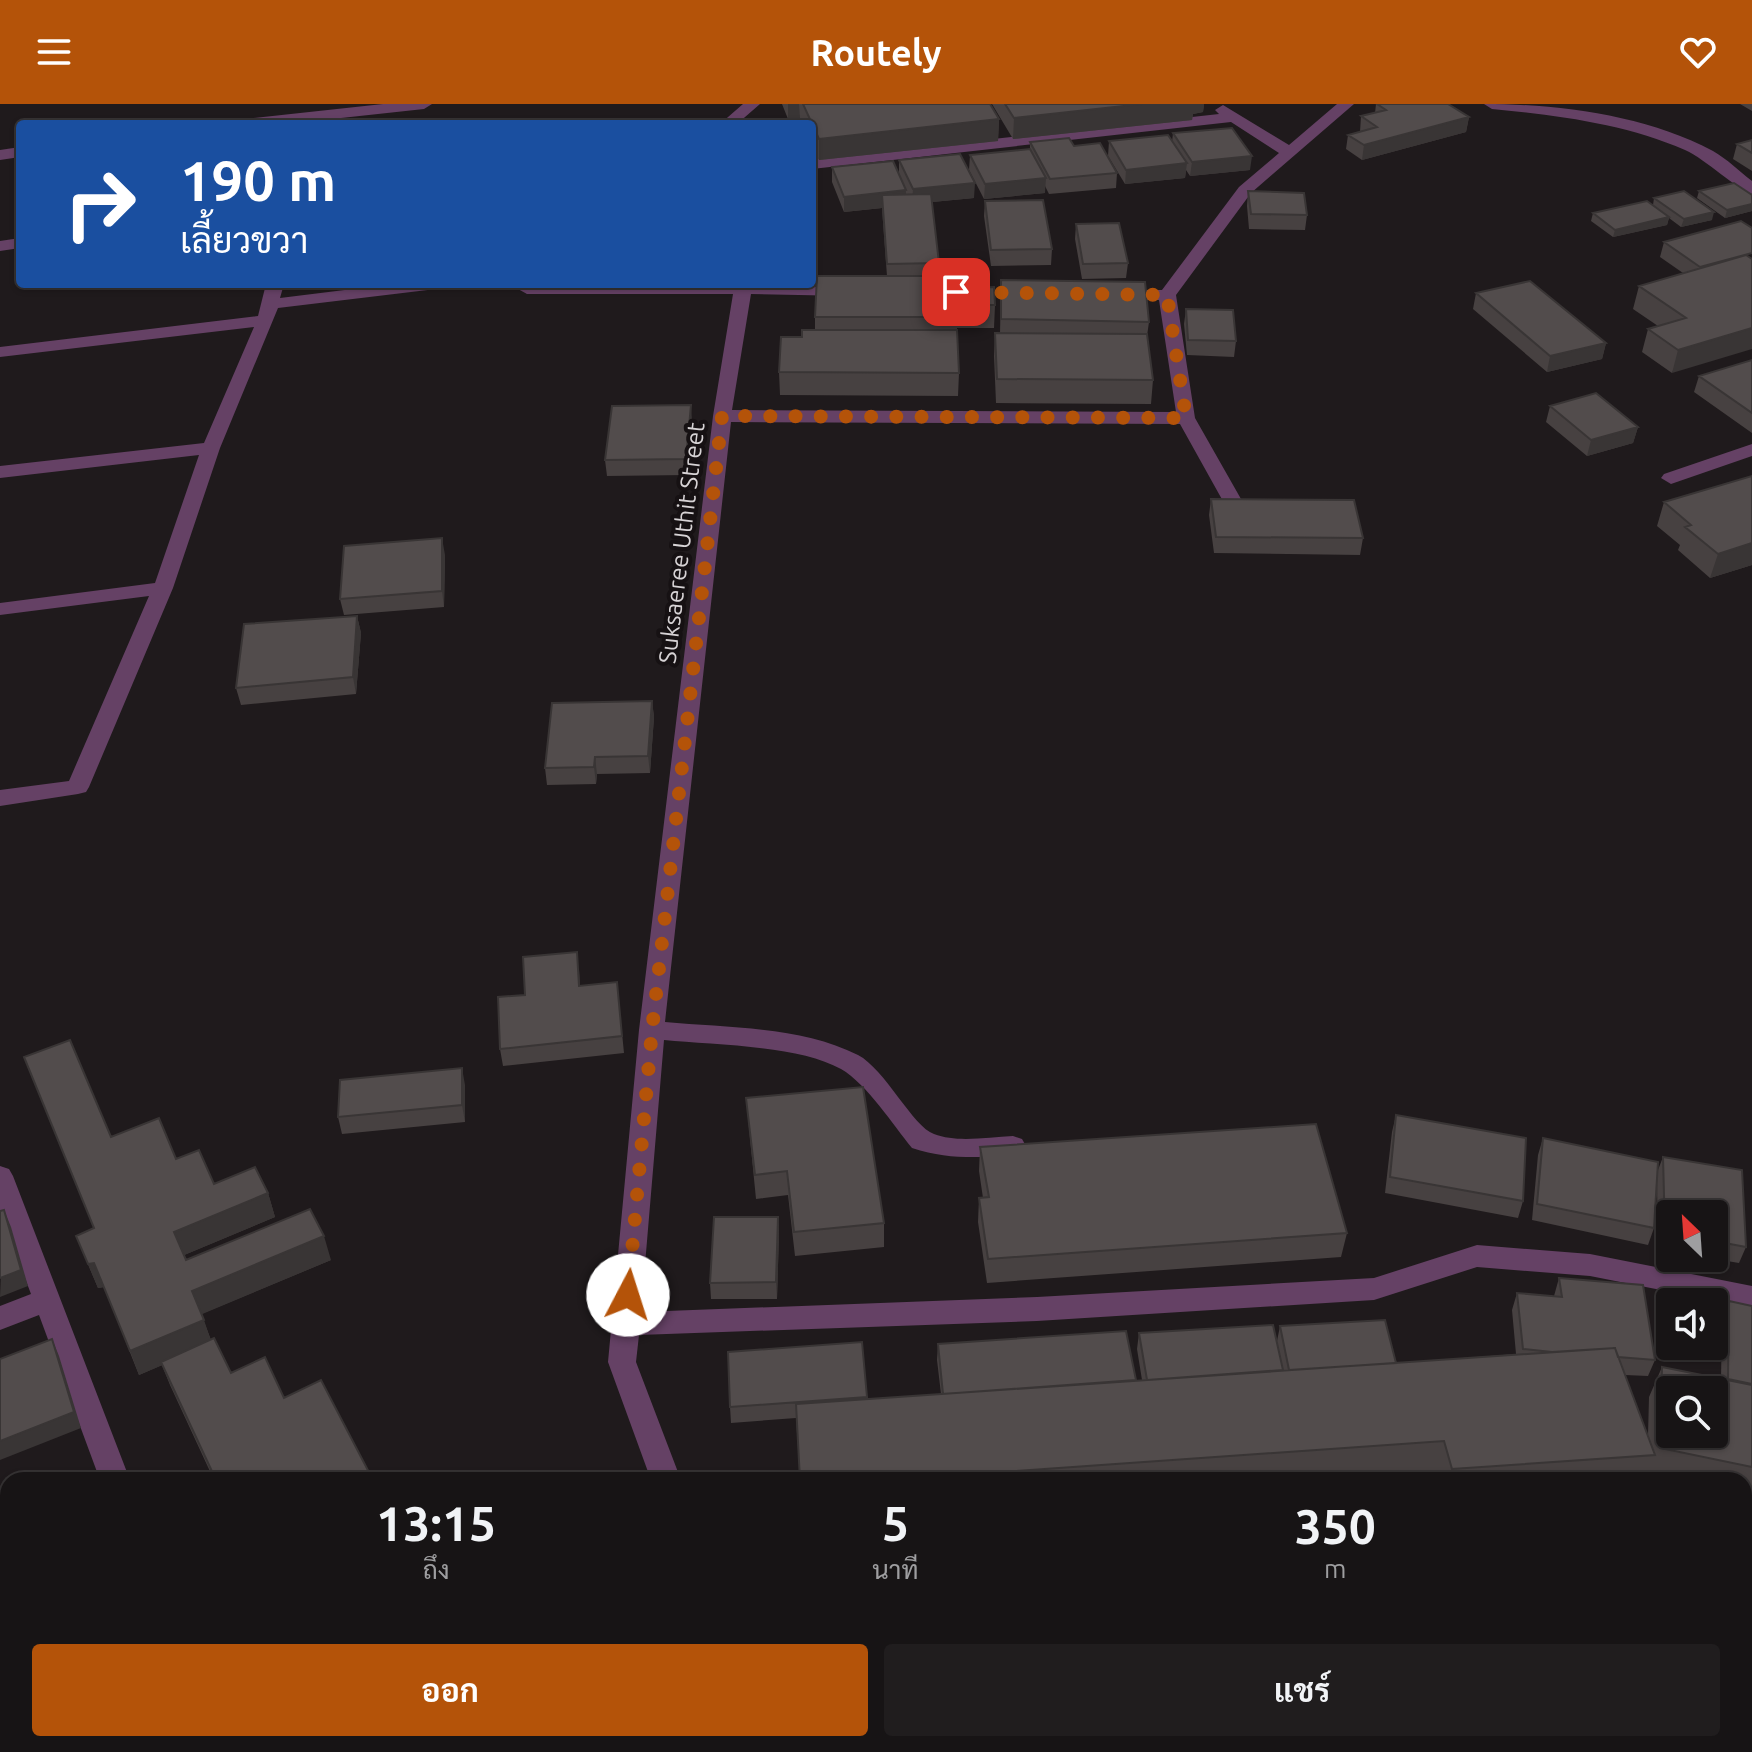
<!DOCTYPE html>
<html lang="th">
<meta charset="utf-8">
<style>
:root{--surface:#171415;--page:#201d1e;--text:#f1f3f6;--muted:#9e9ea0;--line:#363334;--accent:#b45309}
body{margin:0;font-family:Ubuntu,Sarabun,sans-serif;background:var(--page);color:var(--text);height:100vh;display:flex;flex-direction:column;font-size:30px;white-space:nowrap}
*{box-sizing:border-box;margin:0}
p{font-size:26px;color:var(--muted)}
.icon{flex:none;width:44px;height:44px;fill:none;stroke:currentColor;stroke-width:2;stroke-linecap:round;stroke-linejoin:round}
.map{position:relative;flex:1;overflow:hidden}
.side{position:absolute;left:0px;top:1368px;width:1752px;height:280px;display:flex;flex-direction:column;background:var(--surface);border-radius:24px 24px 0 0;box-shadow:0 2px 6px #0004,0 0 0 2px var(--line)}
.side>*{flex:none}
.guide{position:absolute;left:16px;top:16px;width:800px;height:168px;border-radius:8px;box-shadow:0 2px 6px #0004,0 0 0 2px var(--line);background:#1a4fa0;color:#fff;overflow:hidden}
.needle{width:52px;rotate:335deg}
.buttons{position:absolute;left:1656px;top:1096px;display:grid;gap:16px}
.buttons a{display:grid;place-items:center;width:72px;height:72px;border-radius:8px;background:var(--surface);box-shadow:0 2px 6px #0004,0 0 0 2px var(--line);font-size:40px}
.pin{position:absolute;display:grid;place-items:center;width:68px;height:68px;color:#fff;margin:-34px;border-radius:16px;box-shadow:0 4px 12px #0006}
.me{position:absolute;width:88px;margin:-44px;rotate:5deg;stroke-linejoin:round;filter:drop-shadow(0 0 6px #0008)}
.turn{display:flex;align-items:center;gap:28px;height:168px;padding:0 32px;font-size:36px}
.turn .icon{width:104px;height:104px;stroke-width:2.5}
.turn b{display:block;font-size:56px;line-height:68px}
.eta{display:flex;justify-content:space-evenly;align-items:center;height:136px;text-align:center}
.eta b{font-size:48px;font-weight:700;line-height:56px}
.button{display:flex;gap:16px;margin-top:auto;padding:16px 32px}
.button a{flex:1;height:92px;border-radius:8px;background:var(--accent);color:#fff;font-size:32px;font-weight:700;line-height:92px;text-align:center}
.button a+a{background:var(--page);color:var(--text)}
header{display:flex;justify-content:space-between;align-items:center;height:104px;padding:0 32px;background:var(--accent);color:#fff;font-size:36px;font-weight:700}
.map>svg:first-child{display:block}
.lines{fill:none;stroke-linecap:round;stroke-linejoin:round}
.minor{fill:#654165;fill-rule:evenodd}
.wall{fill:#474141}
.shaded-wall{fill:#393535}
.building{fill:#524c4c;stroke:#393535;stroke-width:2;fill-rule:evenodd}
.route{stroke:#b45309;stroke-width:14;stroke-dasharray:0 25.2}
.labels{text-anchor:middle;stroke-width:8;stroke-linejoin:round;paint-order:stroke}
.street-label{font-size:24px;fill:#d7d3d5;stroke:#161113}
</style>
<header><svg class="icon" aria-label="menu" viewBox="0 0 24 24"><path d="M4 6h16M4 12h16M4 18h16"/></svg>Routely<svg class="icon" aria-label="heart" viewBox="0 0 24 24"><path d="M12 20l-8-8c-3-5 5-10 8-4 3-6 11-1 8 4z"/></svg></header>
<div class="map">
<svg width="1752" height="1648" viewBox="0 0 1752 1648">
<rect width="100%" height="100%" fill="#1f1a1c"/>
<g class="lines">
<path class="minor" d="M383,0H432L424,5L286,20H236L244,15Z
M743,0H760L737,20H720Z
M1337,0H1354L1251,89L1176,191L1195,314L1241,395L1238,399H1224L1180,320L731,318L665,918C728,924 801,922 858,951C885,965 913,1023 934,1030C957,1039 988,1033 1013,1032L1022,1035L1026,1042L1022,1049L1013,1052C976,1053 948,1056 912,1044C893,1021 867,980 841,965C799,941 713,941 664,936L641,1208L1037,1193L1374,1174L1477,1141L1590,1150L1752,1182V1204L1590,1172L1477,1163L1374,1196L1037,1217L639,1231L636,1258L681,1376H651L608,1258L639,926L713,312L733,190H527L518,185L526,180L854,183L857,187L848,192L751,190L732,306L1176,308L1159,196H1113L1104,191L1113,186H1162L1239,83L1279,49L1231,18L812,65V55L1219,10L1215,6L1223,1L1289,41Z
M1484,0C1559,0 1645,11 1713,47C1727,55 1739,67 1752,77V90C1736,85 1707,56 1685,46C1626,20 1556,11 1492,5Z
M20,43V53L0,56V46Z
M20,134V144L0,147V137Z
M266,180H284L280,194L393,180H445L436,185L278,204L220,344L173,484L89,683L86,688L78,690L0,702V686L69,677L149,492L0,511V499L155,479L199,351L0,374V362L204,339L254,223L0,253V243L258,212Z
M1752,340V352L1671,380L1661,374L1664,370Z
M0,1062L9,1065L13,1072L130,1376H100L39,1211L0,1226V1202L31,1190L0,1108Z
M1744,1415L1752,1416V1444L1744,1443Z
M202,1640H234L237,1648H205Z
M789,1640H822L825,1648H792Z
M1495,1640H1527L1530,1648H1498Z"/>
</g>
<path class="wall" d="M782,0H803L999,15L998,37L819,56L812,41V20H802L800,14L788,15Z
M992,0H1204L1203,8L1193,10L1192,16L1013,35Z
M1376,0L1469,13L1466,28L1362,56L1346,45L1348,31L1360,28L1361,12L1375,9Z
M1740,0H1752V7Z
M1173,29L1250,66L1190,72L1186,66L1185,74L1125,80L1108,52L1109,37L1172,38Z
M1752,36V67L1733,55L1737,40Z
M1030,38L1074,42L1117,69L1116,84L1049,90L1045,82V89L984,95L969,66L970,51L1030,45Z
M899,56L974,94L932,98L939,159V172L957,184L995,201L994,224H957L959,269L958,292L780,291L779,268L802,233L815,226V213L887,172L882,104L844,108L832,78V63L899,70Z
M1248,87L1307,111L1305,126L1249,125L1247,102Z
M1699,87L1752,91V107L1725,114L1697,94Z
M1654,94L1712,116L1681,123L1669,114L1667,121L1613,133L1591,117L1593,109L1653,101Z
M985,97L1052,145L1051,161L991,162L984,112Z
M1741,117L1672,269L1642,248L1648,225L1658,222L1633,205L1639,182L1683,169L1660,153L1664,138Z
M1076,120L1128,159L1126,174L1082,175L1075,135Z
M1001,176L1149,218L1147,232L1153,276L1151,300L996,299L994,252L995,229L1000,230Z
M1476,189L1606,239L1602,255L1547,268L1473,205Z
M1186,205L1236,237L1234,253L1187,251L1184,220Z
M1752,256V329L1694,288L1699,272Z
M1550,302L1638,323L1633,339L1587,352L1546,318Z
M692,317L687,371L607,372L605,356Z
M1752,372V461L1710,474L1678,446L1680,441L1657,422L1664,398Z
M1211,395L1363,434L1360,451L1214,449L1209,411Z
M445,451L444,503L344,511L340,495Z
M357,512L361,529L356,590L241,601L236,584Z
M652,597L654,613L650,669L597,670L596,680L547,681L545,664Z
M579,865L580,882L617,878L624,949L503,962L500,945L525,891Z
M465,981V1018L342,1030L338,1013Z
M746,994L884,1119V1143L795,1152L788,1091L756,1095Z
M1396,1011L1523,1097L1518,1114L1385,1089L1392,1028Z
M111,1033L176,1055L214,1080L268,1089L275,1113L184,1151L186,1156H331L201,1210L211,1236L231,1269L284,1294L373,1376H214L170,1281L162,1261L139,1271L104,1183L98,1184L76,1132L94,1124Z
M1543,1034L1658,1066L1663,1053L1746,1143L1739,1159L1709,1154H1714V1110H1670V1147L1658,1145L1657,1080L1654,1124L1648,1141L1532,1116L1538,1051Z
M980,1043L1347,1129L1341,1153L987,1179L978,1118L979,1094H983L979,1067Z
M778,1113L779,1129L777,1195H711L710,1179Z
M1559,1174L1655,1256L1648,1272L1625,1271L1648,1332L1649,1293L1662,1263L1721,1275L1722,1214L1729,1197L1752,1202V1396L1744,1394V1376H1658L1647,1374V1368L1643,1376H1437L1434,1366L1301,1376H800L796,1314L731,1319L730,1303L862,1238L867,1295L941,1290L937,1256L938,1240L1136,1276H1142L1137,1245L1139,1229L1277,1237L1280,1222L1396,1259L1516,1250L1512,1206L1517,1189L1554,1192Z
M886,1640H915L899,1648H890Z
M1176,1640H1310L1312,1648H1235V1645L1214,1648H1178Z
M1324,1640H1378L1379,1642L1377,1648H1326Z
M1707,1640H1744L1752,1648H1707Z"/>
<path class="shaded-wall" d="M788,0H799L800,14L788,15Z
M1143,0H1204L1203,8L1193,10L1192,16L1013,35L1014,14Z
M1469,13L1466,28L1362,56L1364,41Z
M999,15L998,37L819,56V35Z
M1252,52L1250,66L1190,72L1192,58Z
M1187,59L1185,74L1125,80L1126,66Z
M814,69L815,84L812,90V75Z
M1046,74L1045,89L984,95L985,80Z
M975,79L974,94L912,100L913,85Z
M906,86V101L882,91V104L844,108V93Z
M1752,100V107L1725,114L1727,106Z
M1714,108L1712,116L1681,123L1684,115Z
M1669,113L1667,121L1613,133L1615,126Z
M1752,224V245L1672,269L1678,246Z
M1606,239L1602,255L1547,268L1550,252Z
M691,301L692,317L687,371L686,355Z
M1638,323L1633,339L1587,352L1591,336Z
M442,434L445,451L444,503L442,487Z
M1752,439V461L1710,474L1718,450Z
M357,512L361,529L356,590L353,573Z
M652,597L654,613L650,669L648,652Z
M595,653L597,670L596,680L594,663Z
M462,964L465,981V1018L462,1001Z
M268,1089L275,1113L182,1152L174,1128Z
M4,1106L11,1123L28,1182L0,1193Z
M778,1113L779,1129L777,1195L776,1178Z
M324,1132L331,1156L200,1211L192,1187Z
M94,1159L104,1183L98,1184L88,1160Z
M204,1216L212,1240L139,1271L130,1247Z
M52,1235L59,1252L81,1324L0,1356V1337Z
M541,1640H572L555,1648H542Z
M892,1640H915L899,1648H892Z"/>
<path class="building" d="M803,0H990L999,15L819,35Z
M1005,0H1142L1014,14Z
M1377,0H1448L1469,13L1364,41L1348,31L1377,23L1361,12L1386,6Z
M1232,24L1252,52L1192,58L1173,29Z
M1168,31L1187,59L1126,66L1109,37Z
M1069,34L1074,42L1100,39L1117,69L1050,75L1030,38Z
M1752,36V49L1737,40Z
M1030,45L1046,74L985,80L970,51Z
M960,50L975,79L913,85L899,56Z
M893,57L906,86L844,93L832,63Z
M1734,79L1752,91V100L1727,106L1699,87Z
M1248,87L1304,89L1307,111L1251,110Z
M1684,87L1714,108L1684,115L1654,94Z
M931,90L939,159L887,160L882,91Z
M1043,96L1052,145L991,146L985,97Z
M1647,97L1669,113L1615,126L1593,109Z
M1741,117L1752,124V149L1700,163L1664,138Z
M1119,119L1128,159L1083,160L1076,120Z
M1746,151L1752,155V224L1678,246L1648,225L1686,214L1639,182Z
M817,172H957V184L994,183L995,201H956L957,213H815Z
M1001,176L1145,178L1149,218L1001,215Z
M1530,177L1606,239L1550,252L1476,189Z
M1186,205L1233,206L1236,237L1188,236Z
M802,226H957L959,269L779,268L781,233H802Z
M995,229L1147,230L1153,276L997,275Z
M1752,256V309L1699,272Z
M1596,289L1638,323L1591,336L1550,302Z
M691,301L686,355L605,356L612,302Z
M1752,372V439L1718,450L1685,423L1691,421L1664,398Z
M1211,395L1354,396L1363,434L1216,433Z
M442,434V487L340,495L344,442Z
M357,512L353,573L236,584L244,520Z
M652,597L648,652L595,653L594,663L545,664L552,599Z
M577,848L579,882L617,878L622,932L500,945L498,893L525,891L523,853Z
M70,936L111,1033L159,1014L176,1055L199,1046L214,1080L255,1063L268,1089L174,1128L186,1156L310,1105L324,1132L192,1187L204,1216L130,1247L94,1159L88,1160L76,1132L94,1124L24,953Z
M462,964V1001L338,1013L340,976Z
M863,983L884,1119L794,1128L787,1067L755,1071L746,994Z
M1396,1011L1526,1034L1523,1097L1390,1073Z
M1316,1020L1347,1129L988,1155L979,1094L989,1093L980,1043Z
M1543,1034L1658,1058L1654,1124L1537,1100Z
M1663,1053L1742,1066L1746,1143L1714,1137V1110H1670V1130L1665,1129Z
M4,1106L21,1166L0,1174V1107Z
M714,1113H778L776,1178L710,1179Z
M1559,1174L1643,1181L1655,1256L1618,1253L1615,1244L1552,1248L1523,1245L1517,1189L1562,1193Z
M1729,1197L1752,1202V1280L1728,1275Z
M1385,1216L1396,1259L1289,1266L1280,1222Z
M1273,1221L1283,1266L1147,1276L1139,1229Z
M1126,1227L1136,1276L943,1290L938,1240Z
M214,1234L231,1269L265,1253L284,1294L321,1276L373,1376H216L161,1258Z
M52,1235L74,1308L0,1337V1255Z
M862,1238L867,1293L730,1303L728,1248Z
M1615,1244L1655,1351L1452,1365L1444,1337L888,1376H800L796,1300Z
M1662,1263L1752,1281V1363L1660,1344ZM1670,1286H1714V1330H1670Z
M1744,1469L1752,1470V1648H1719V1640H1744Z
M587,1640H774L778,1648H570Z
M1247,1640H1310L1312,1648H1249Z
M1341,1640H1378L1379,1642L1343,1647Z
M162,1643L164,1648H150Z"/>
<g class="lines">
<path class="route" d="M628,1191L652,926L722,312L1186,314L1167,191L956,188"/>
</g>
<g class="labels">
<g class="street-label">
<text transform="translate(682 439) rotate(-83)" y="8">Suksaeree Uthit Street</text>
</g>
</g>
</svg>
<div class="buttons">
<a><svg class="needle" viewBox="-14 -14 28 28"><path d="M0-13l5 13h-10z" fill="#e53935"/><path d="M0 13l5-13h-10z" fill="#9e9ea0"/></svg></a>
<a><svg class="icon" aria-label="sound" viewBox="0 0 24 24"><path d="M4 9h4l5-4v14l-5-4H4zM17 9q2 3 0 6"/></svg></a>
<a><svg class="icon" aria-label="search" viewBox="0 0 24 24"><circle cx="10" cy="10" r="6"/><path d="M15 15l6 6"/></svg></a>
</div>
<div class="pin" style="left:956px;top:188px;background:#d93025"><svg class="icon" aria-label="arrive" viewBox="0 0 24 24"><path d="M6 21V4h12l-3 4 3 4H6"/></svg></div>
<svg class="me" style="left:628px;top:1191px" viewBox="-20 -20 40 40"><circle r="19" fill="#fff"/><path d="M0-13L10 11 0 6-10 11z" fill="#b45309"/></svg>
<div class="guide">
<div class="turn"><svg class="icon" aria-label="right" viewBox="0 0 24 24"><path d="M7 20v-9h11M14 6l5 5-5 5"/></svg><div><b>190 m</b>เลี้ยวขวา</div></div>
</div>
<section class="side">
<div class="eta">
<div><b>13:15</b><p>ถึง</p></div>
<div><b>5</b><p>นาที</p></div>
<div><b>350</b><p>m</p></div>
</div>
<div class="button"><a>ออก</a><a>แชร์</a></div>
</section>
</div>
